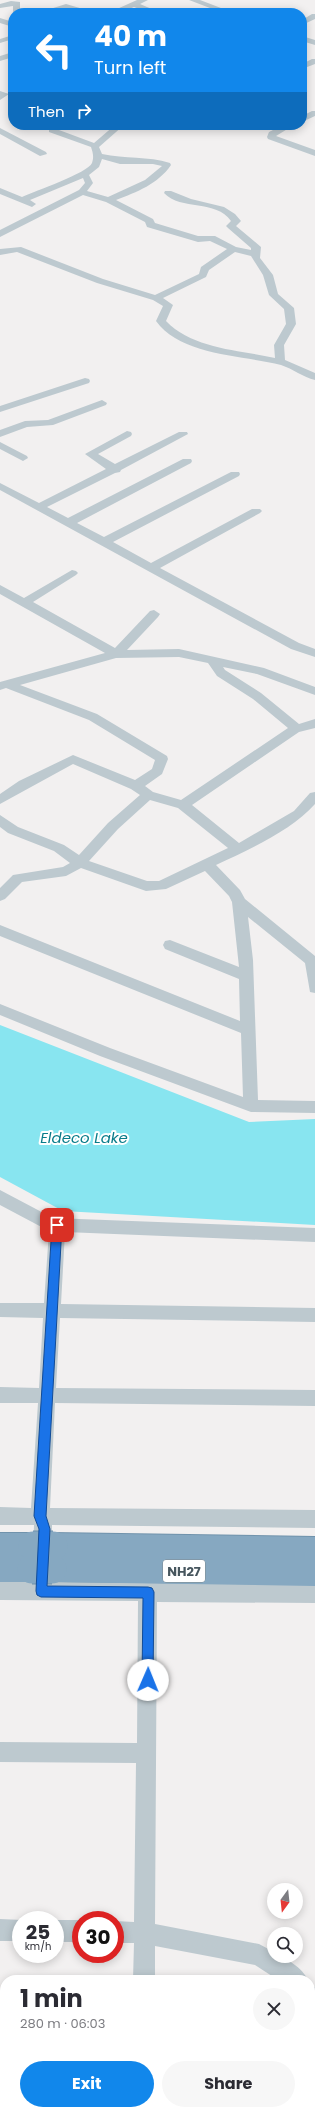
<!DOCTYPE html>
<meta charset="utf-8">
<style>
:root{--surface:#fff;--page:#f7f7f7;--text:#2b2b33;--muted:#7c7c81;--accent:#1187eb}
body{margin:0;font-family:Poppins,sans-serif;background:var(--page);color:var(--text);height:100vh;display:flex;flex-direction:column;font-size:15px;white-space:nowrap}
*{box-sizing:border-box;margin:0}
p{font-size:13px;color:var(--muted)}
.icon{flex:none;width:22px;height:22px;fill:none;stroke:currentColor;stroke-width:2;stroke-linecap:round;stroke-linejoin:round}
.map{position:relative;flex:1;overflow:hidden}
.details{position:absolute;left:0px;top:1975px;width:315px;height:140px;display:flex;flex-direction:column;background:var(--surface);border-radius:16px 16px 0 0;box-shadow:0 2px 10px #0003}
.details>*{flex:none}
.banner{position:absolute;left:8px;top:8px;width:299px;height:122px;border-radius:16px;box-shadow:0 2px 10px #0003;background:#1187eb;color:#fff;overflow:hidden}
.needle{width:26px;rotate:195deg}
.controls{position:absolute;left:267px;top:1883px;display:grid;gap:8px}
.controls a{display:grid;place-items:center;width:36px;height:36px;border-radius:50%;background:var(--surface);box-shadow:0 2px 10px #0003;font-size:20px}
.speed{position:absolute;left:12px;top:1911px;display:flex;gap:8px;font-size:20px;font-weight:700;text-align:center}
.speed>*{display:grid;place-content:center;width:52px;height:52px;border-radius:50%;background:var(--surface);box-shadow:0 2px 10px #0003;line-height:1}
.speed small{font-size:10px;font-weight:400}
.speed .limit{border:6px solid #d22;background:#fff;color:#111}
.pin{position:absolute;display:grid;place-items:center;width:34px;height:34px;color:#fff;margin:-17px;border-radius:8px;box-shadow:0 2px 6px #0006}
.me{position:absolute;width:44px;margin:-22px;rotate:1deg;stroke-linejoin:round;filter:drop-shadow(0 0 3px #0008)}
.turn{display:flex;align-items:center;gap:14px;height:84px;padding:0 20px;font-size:18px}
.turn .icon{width:52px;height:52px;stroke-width:2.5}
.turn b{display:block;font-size:28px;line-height:34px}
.then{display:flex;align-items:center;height:38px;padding:0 20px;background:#0003;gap:8px;font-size:15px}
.round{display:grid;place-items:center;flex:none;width:42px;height:42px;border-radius:21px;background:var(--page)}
.overview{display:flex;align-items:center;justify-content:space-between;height:68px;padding:0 20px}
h1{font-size:24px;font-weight:700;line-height:30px}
.action{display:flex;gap:8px;margin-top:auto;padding:8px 20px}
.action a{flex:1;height:46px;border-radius:24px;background:var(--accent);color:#fff;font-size:16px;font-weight:700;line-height:46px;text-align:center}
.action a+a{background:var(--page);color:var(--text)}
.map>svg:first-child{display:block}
.water{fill:#88e5f0}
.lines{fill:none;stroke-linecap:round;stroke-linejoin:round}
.highway-casing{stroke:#7193ac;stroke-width:2}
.minor{fill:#bdc9cf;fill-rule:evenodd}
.highway{fill:#86a8c1;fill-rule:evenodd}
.highway-bridge-casing{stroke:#7193ac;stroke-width:31;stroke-linecap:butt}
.highway-bridge{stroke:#86a8c1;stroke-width:29}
.route{fill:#1a73e8;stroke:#114b97}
.labels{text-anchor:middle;stroke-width:4;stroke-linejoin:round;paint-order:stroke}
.shield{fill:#fff;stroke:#7e898e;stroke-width:1}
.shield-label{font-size:13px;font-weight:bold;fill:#47565e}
.water-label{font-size:15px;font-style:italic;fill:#097c8a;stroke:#fff}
</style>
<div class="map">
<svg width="315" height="2115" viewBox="0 0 315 2115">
<rect width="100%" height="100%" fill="#f2f0f0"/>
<path class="water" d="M0,1025L249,1122L315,1119V1225L63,1211L0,1177Z"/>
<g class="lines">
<g class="highway-casing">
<path id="highway" d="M0,1533H33L43,1538L53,1533L315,1537V1586L52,1582L42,1577L32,1582H0ZM43,1554L49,1557L42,1561L36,1558Z"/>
</g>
<path class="minor" d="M137,0H148L140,4L161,13H150L134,7L119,13H108Z
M189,0H200L234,13H223Z
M11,1L20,2V13L13,14V6L0,8V4Z
M66,4L90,11L91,13H80L66,9L58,13H50V9Z
M312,14H315V19L302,25V20Z
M0,18L13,22V27L0,23Z
M13,35V39L0,43V39Z
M302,36L315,40V45L302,41Z
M13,52V57L0,61V56Z
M312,59H315V64L302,69V64Z
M0,91L9,94L0,100Z
M312,111H315V116L302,122V116Z
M55,125H65L59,130L94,143L115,125H124L99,147L102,154C125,159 148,156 170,163L171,165C158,184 137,192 116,200L153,219L155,223L198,236H215L236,247L251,250V248L228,228L226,226L231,221C216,199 181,211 164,193L165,191H171L191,199L224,207L235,214L241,221L236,226L261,247L260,258L273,275L278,294L294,308L296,324L284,345L285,360L315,373V380C303,377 293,369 281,365C243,355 181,356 156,321L163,306L153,300L97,283L17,252L0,255V249L21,247L103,279L155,295L199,274L201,267L227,249L210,241L198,242L147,227L145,222L106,202L83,195L0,237V230L79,190L85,183L83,178L30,200L36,204L32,207L0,194V188L22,197C35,191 88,173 92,163C94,157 93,153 91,147L49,132V128ZM102,159L120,164H153L162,166L145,180L108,197L87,191L93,183L89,175L99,167ZM235,252L251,256L263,275L269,295L284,309L286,324L274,345L275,358C239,350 193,349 166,321L173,305L163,298L206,277L209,270Z
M283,125H294L276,136L315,150V156L268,139L267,137L269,132Z
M0,128L46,152L47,154L40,156L0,134Z
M85,378L89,379L90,381L89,383L0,412V406Z
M102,400L107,403L106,405L53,425L27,427L0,437V430L25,421L48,420Z
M127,431L131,432L132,434L131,436L98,454L115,464L179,432H187L188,434L121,470L120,472L115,473L47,507L68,518L183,459H191L192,461L191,463L77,523L104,537L231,472H239L240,474L239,476L113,542L151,563L252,509H260L262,511L260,513L160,568L299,643L315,649V657L291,649L0,490V483L39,503L106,469L85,454Z
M0,442L27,456L28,458L23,461L0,449Z
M72,570L76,571L78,573L76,575L33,602L115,648L150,611L154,610L160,614L158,617L127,650L179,649L264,668L315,687V695L257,674L223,667L225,670L261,693L299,724L315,719V728L299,732L192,805L239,843L294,811L310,793L315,792V804C291,831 248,850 216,865L240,890L245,899L315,956V993L310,992L305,963L248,917L253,960L258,1100L315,1101V1113L251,1112L100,1056L0,1015V1004L110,1048L243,1097L241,1033L0,936V925L240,1021L239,979L165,949L163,945L165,941L170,940L239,967L232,902L229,896L205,871L166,889L146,891L81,868L66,876L22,882L5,899L0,901V888L13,875L63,867L70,863L54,851L8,833L0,827V815L18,827L64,845L79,855L108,823L140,795L131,789L73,764L0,804V794L19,781L73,755L135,780L152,769L155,760L89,720L6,688L0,690V682L105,653L0,594V585L24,598ZM179,657L208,663L217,676L253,699L288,728L181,800L153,792L145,786L162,774L168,759L167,756L97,714L20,685L116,658ZM150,800L178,808L228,848L159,881H147L89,861L118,829Z
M0,1190L53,1218L315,1228V1242L65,1232L61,1304L315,1308V1322L60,1318L56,1388L315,1390V1406L55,1403L50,1508L315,1510V1528L52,1525L51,1582L315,1585V1603L157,1602L155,1924L259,1944L274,1952V1956C286,1956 303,1969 308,1980H278L255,1965L155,1946V1980H133L134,1943H115V1921L134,1922L136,1763L0,1762V1742L137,1743L138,1601L0,1600V1582H32L34,1525H0V1507L31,1508L38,1403H0V1387L39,1388L43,1318L0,1317V1303H44L49,1231L0,1205Z
M0,1919L22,1920L21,1941H0Z
M55,1920H81V1942H55Z
M310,1985L315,1987V2013L310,2011Z
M131,2110H153V2115H131Z"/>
<use href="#highway" class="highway"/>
<g class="highway-bridge-casing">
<path id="highway-bridge" d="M33,1546H53
M32,1569H52"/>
</g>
<use href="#highway-bridge" class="highway-bridge"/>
</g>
<path class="route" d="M57,1221L62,1225L46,1516L50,1529L47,1586L148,1587L152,1588L154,1592L153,1680L152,1684L148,1686L143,1684L142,1680L143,1598L41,1597L37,1595L36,1591L39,1529L34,1516L52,1225Z"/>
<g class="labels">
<rect class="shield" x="163" y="1560" width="42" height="22" rx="3"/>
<g class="shield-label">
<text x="184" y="1576">NH27</text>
</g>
<g class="water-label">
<text x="84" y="1143">Eldeco Lake</text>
</g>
</g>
</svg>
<div class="controls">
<a><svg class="needle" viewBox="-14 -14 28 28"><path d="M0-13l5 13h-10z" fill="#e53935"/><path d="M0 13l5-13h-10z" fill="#7c7c81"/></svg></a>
<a><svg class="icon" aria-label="search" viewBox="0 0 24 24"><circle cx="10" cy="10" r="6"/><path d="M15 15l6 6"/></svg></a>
</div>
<div class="speed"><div>25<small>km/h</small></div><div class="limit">30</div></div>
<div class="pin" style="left:57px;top:1225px;background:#d93025"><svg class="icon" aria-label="arrive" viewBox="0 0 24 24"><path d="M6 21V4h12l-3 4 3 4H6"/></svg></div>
<svg class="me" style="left:148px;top:1680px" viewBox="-20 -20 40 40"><circle r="19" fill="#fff"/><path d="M0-13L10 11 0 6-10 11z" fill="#1a73e8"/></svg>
<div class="banner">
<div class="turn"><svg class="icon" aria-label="left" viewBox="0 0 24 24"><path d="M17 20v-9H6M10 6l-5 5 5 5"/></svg><div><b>40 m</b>Turn left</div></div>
<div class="then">Then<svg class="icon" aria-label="right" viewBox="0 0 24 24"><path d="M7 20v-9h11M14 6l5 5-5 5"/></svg></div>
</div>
<section class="details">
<div class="overview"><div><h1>1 min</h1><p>280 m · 06:03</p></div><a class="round"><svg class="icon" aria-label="close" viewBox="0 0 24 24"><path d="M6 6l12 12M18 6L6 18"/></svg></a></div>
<div class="action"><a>Exit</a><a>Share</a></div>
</section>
</div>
